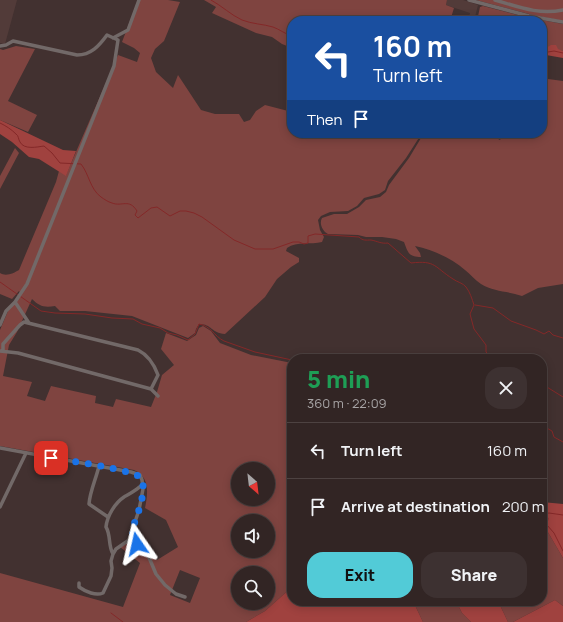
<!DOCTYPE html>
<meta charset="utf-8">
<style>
:root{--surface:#322524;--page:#3d3131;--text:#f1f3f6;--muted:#a8a5a6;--line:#4d4241;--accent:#52cbd7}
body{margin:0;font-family:Manrope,sans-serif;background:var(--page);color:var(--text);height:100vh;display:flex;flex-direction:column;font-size:15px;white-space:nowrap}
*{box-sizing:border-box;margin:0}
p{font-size:13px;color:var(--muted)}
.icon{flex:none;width:22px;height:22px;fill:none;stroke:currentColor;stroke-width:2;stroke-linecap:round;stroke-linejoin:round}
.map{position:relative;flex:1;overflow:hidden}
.details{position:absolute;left:287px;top:354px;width:260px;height:252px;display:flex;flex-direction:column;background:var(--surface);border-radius:16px;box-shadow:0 2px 10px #0003,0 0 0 1px var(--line)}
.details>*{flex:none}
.banner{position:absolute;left:287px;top:16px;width:260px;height:122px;border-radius:16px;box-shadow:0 2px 10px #0003,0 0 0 1px var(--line);background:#1a4fa0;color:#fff;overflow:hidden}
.needle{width:26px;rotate:152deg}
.tools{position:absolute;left:231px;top:462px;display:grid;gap:8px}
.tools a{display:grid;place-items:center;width:44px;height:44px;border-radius:50%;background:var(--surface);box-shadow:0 2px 10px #0003,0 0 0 1px var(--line);font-size:20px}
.pin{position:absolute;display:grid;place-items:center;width:34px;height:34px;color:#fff;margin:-17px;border-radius:8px;box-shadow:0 2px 6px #0006}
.me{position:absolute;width:44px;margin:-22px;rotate:349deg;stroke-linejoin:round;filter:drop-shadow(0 0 3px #0008)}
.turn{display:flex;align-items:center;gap:14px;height:84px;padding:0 20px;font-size:18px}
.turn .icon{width:52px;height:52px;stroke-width:2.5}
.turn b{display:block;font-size:28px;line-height:34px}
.then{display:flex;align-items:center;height:38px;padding:0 20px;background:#0003;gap:8px;font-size:15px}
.round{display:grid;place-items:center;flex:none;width:42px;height:42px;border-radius:16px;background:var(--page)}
.head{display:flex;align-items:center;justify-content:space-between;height:68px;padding:0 20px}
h1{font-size:24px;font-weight:800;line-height:30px;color:#1e9e55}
.action{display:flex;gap:8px;margin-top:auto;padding:8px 20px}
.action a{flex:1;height:46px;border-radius:16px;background:var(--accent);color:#111;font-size:16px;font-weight:800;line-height:46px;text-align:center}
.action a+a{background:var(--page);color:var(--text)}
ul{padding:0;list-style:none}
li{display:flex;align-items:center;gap:12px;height:56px;padding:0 20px;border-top:1px solid var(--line)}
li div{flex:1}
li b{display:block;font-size:15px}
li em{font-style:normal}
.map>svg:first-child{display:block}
.built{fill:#523b39}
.green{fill:#7f4440;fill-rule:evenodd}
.forest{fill:#a0423f}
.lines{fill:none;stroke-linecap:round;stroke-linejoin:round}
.stream{stroke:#842828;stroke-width:1}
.minor{stroke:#726968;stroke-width:3.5}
.route{stroke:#1a73e8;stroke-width:7;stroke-dasharray:0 12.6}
</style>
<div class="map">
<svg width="563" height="622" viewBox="0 0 563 622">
<rect width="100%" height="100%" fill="#423130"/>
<path class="built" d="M0,0H17L5,44L0,43Z
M447,0H463L478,5L474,21H468L470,13L446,5Z"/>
<path class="green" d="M138,0H168L180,2L164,41L155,49L151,58L156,72L173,88L178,75L201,110L215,114H239L244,122L250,120L256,111L265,105L292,112V133H422L406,158L388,181L385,190L379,194L364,198L357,206L348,211L330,212L321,216L318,220L320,230L324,237L322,242C311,245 297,241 287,248L286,251L299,258V262L291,267L277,279L265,297L225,334C211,333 212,324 199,324L196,329L195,333L188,338L132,316L85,311H60L55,306C44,308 39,306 32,299L17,332L9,345L3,376L32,382L27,396L45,401L51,386L96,396L95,403L113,407L116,399L151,407L157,392L162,375L174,365L161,349L166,333L187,341L196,335L199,328L203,326L211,331L220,343L251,355L292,363V587L265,611L246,622H0V573L123,607L140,563L120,547L131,537L142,544L157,560L178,547L166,520L145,508C148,493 150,477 134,470L0,446V330L8,311L21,294L19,291L12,299L0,294V273C6,277 14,273 19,270L56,182L59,171L66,175L118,55L137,62L140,53L134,48L122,42ZM238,469H268V499H238ZM238,521H268V551H238ZM180,570L200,578L190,603L170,595ZM238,573H268V603H238Z
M204,0H447L446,5L454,8L450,21H292V48L282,44L272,37L256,33L212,13L216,7Z
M476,0H563V21L533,15Z
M483,6L525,17L563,24V51L546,48V55L542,57V21H477L480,7Z
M16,46L35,49L8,101L37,115L28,132L0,120V49L3,50Z
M548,79L563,81V284L538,288L522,296C508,291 494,292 481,284C475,280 470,274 465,270C451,258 433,250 415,246L420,253L421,257C409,257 408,253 404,242L396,239L382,237H366L358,235L328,234C322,231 319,223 322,218L334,214H347L359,207L366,200L380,197L386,192L389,185L409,158L424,133H487L500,140L504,133H542V80Z
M15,148L19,153L0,189V176Z
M542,522L563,558V606L555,600L513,622H508L498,601H542Z
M413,601H456L462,613L471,622H423Z"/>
<path class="forest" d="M551,45H556L558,49L563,51V58L546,55V48Z
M0,120L63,150L76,151L66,176L39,159L29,157L12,142L0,134Z
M542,502L563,504V558L542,522Z
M292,587V601H413L423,622H246L265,611Z
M555,600L563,606V622H513Z
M456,601H498L508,622H471L462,613Z"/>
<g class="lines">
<path class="stream" d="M211,0C222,6 231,15 242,20C252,24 263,24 273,27C279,29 285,34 292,36
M542,53L554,51L563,53
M0,123C6,126 11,129 16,134C19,136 18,139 20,142C24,150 37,147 44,146L52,153L60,163L81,164C89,174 90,189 101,197C104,199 108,202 112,203C122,207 129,198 137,211L135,215L138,218L151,208L157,207L170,216L180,211H186L194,213L202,217L234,240L255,249H273L293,242H299L304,244L308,243V236L315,234L359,237C363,241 366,240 371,240C377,241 381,244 388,243L411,263C436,260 434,267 453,279C457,282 463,283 466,287C470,292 472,299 474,305L470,314L474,329L486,345V352L489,355L496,359
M0,282L41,311L55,313L85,314L112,318L133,319L142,324L160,328L168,333L177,335L188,340L195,334L199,324C211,326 214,336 224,341L255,352L292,360
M475,305L493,308L511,321L536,330L544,334L549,331L553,335L563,338
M542,384L563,397
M542,429L545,427L552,431L554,437L563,442
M544,513L548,518L547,525L554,533L563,551
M542,514L549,513L563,515
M111,613L123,622"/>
<path class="minor" d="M469,0L529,16L563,22
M495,0C519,7 538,15 563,10
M113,38L128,30L139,0
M0,46L6,45L13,41L77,55C91,55 99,46 107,35L118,40L114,66L27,284L15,302L6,311L0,325
M15,302L29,323
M0,351L18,353L151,389L158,375C154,364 148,355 138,350L24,322L20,325L3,344V351
M151,389L158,396
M0,448L131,472L140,475L142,480L143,489L139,510L129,540L116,549L113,554L111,561L112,568L111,576L103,593C96,596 86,592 79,587V583
M99,466C96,479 90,491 89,504L108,517
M0,507L26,453
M131,532L135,536L137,544L148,555L156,574L165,585L176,594L185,597
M113,554C108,546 111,535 106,527C107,516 115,503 124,497C131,493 137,490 143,484"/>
</g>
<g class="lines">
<path class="route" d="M51,458C64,460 136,470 141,478C148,490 136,519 131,532L135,536L137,544"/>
</g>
</svg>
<div class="tools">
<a><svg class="needle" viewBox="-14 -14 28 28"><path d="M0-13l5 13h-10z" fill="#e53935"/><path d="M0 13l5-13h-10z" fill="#a8a5a6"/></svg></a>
<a><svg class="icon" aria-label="sound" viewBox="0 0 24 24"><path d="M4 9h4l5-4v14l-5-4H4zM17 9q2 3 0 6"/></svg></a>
<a><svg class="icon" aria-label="search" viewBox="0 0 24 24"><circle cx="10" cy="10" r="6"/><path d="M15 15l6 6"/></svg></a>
</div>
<div class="pin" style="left:51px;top:458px;background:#d93025"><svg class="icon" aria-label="arrive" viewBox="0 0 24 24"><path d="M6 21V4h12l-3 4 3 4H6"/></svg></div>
<svg class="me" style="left:137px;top:544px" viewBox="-20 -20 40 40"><path d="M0-17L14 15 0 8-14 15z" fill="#1a73e8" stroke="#fff" stroke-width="4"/></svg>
<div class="banner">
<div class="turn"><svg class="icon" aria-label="left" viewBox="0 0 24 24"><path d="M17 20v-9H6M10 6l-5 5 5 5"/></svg><div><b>160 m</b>Turn left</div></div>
<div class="then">Then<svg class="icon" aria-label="arrive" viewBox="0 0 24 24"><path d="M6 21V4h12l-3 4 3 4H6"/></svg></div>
</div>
<section class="details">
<div class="head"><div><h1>5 min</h1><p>360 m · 22:09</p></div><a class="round"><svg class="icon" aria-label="close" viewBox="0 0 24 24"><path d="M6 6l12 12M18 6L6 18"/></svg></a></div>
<ul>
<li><svg class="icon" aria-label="left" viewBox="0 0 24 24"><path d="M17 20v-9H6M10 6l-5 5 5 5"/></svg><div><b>Turn left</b></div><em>160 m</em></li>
<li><svg class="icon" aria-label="arrive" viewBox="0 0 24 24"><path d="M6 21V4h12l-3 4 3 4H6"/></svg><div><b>Arrive at destination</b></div><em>200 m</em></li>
</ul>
<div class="action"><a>Exit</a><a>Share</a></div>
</section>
</div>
